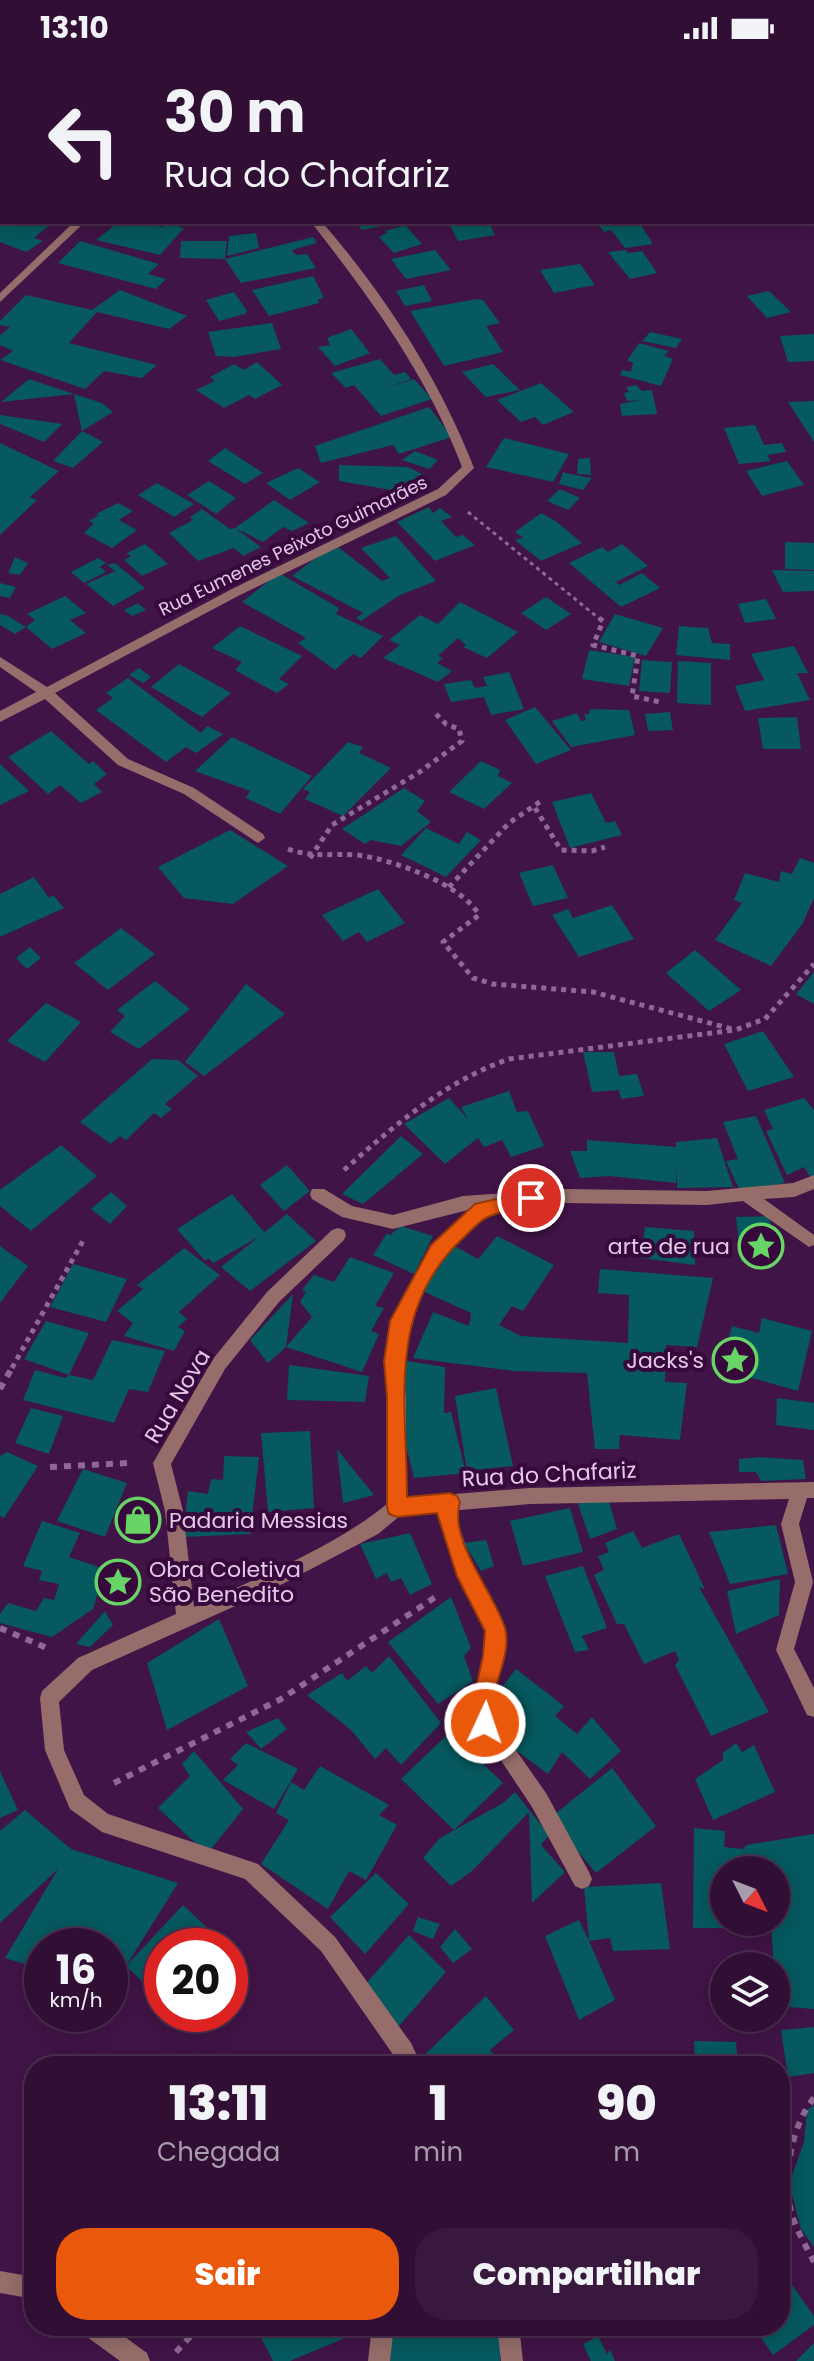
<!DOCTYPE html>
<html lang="pt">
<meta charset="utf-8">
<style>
:root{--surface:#310f35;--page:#39183d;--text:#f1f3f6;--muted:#a89cad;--line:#4c2f50;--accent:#ea580c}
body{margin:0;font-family:Poppins,sans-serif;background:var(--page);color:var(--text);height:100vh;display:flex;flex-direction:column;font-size:30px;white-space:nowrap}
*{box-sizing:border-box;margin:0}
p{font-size:26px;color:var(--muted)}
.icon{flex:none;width:44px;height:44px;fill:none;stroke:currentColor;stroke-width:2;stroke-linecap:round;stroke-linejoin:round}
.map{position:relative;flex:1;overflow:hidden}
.sheet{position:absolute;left:24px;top:2000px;width:766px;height:280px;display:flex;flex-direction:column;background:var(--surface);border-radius:32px;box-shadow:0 4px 20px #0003,0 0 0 2px var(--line)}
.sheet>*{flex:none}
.hud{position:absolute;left:0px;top:0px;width:814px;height:168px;box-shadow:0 4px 20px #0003,0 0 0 2px var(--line);background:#310f35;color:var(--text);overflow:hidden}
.needle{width:52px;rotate:132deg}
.controls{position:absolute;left:710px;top:1800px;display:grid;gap:16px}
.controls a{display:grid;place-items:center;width:80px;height:80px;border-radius:50%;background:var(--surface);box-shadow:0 4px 20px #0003,0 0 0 2px var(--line);font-size:40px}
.speed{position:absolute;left:24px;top:1872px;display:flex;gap:16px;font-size:40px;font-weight:700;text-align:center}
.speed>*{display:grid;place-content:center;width:104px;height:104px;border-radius:50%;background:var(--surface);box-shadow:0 4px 20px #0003,0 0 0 2px var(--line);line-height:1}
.speed small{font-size:20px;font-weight:400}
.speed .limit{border:12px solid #d22;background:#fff;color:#111}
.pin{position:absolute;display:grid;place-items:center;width:68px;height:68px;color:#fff;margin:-34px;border:4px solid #fff;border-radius:50%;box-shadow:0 2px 8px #0007}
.me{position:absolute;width:88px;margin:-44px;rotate:3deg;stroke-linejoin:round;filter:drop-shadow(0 0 6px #0008)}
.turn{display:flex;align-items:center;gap:28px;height:168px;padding:0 32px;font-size:36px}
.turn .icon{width:104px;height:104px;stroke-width:2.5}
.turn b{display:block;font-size:56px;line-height:68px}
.eta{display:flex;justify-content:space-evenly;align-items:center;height:136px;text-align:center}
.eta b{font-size:48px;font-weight:800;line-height:56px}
.cta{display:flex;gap:16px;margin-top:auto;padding:16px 32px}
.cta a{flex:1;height:92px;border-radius:32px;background:var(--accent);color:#fff;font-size:32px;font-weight:800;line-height:92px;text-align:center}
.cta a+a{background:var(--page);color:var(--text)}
.status{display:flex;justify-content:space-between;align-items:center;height:56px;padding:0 40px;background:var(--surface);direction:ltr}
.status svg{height:22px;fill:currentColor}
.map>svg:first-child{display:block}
.building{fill:#05595f}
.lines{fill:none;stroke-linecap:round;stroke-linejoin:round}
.path-far2{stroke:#8e6993;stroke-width:3;stroke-dasharray:4 4;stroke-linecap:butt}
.path-far1{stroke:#8e6993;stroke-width:5;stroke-dasharray:5 5;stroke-linecap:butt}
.path{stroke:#8e6993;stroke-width:6;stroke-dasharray:7 7;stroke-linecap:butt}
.lane{fill:#966d6a;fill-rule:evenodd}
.street{fill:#966d6a;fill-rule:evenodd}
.route{fill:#ea580c;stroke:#983908;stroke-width:2}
.labels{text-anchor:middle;stroke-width:8;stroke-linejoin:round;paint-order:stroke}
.far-street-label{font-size:18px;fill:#e4c9e7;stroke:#36083c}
.poi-label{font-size:22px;fill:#e4c9e7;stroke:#36083c;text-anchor:end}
.street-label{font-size:22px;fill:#e4c9e7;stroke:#36083c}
</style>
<div class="status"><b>13:10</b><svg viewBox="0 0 49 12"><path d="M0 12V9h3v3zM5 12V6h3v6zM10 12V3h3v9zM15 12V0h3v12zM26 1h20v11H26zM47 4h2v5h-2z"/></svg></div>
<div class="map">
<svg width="814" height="2305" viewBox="0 0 814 2305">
<rect width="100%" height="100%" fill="#411447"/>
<path class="building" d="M4,166H53L34,182L43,185L26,196L0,186V168Z
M119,166L163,171L167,167L184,172L160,199L96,184Z
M355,166H395L396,167L362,174Z
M448,166H489L495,179L458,185Z
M597,166H639L653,188L625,192L611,174L604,176Z
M405,169L422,188L394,197L379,181L387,177L385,175Z
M256,177L259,192L227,200L229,180Z
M313,181L317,187L292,194L296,199L307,198L316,212L241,227L225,203Z
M80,185L159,208L148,218L166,223L156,233L58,207Z
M181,185H227L225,203L180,202Z
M435,194L451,214L406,223L391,203Z
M626,194L628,197L642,195L657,217L630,223L608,196Z
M580,208L595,229L554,237L540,214Z
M313,220L324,242L318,243L319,247L269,260L252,234Z
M424,229L432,245L405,250L396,235Z
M120,234L187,260L169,273L97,256L69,287L157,309L142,322L104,315L85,333L0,304L13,295L0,289V279L10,271L0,269V265L26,239L92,254Z
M769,235L791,256L767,262L747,240Z
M234,236L247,255L245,258L219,265L206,244Z
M477,243L483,244L500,267L486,270L503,296L444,310L410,255Z
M272,267L281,293L234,301L216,300L208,276Z
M351,273L370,297L335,310L318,291L330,289L327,282Z
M650,276L682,283L676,292L642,285Z
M814,278V305L788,306L780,280Z
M639,287L669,295L664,300L673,303L661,330L620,319L622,314L631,316L633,306L627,305Z
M380,303L394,319L405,316L411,323L383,333L414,323L432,343L381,360L354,329L346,332L331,317Z
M257,306L282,329L255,343L249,339L224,352L196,334L215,325L210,321L234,308L244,314Z
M493,308L520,334L486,341L462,316Z
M29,323L74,338L1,346Z
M541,327L574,356L543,369L535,361L521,366L497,344Z
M636,329L642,335L652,334L657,358L622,360L620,348L640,344L627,345L624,337L629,336L626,331Z
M74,338L102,347L113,356L82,375Z
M814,345V386L788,346Z
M429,351L452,381L399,398L393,389L321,407L315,390Z
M0,359L62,368L44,386L0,368Z
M755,369L764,389L782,387L786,396L767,399L771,405L739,408L724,372Z
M82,375L103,386L73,412L53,405Z
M504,382L569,398L553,426L486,411Z
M0,387L59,415L30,441L37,444L0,479Z
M225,392L263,417L245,428L208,405Z
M415,395L438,404L429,413L402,404Z
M590,402L591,419L577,418L578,403Z
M787,405L804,429L762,440L746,415Z
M339,409L408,411L422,418L403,431L391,434L339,425Z
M298,412L320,426L290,444L266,427Z
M563,416L570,418L592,422L583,434L559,428Z
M209,425L236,442L216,458L187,439Z
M157,427L194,448L174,461L138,439Z
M560,433L580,442L568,454L547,445Z
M274,444L309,467L292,475L283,471L263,486L235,472Z
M118,447L133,455L119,464L137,474L112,492L84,477L94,467L89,465L99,459L96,458Z
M429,451L433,457L440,452L452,461L441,465L456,481L463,479L475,489L435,505L397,466Z
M202,453L230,473L235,472L261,491L243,500L234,492L198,505L169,477L193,464L190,461Z
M541,457L557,466L582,487L541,505L515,484L523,482L515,476Z
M396,480L436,525L400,539L361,565L356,562L363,557L292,520L334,488L382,525L390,522L361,492Z
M785,486L814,487V514L785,513Z
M145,488L168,508L142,520L124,504L131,500L127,497Z
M622,488L648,510L616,526L619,529L642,517L660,532L621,551L569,507L602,491L608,496Z
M15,501L28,507L20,519L8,517Z
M98,502L106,507L100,511L106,516L84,527L71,516Z
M115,507L145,532L113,550L86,528L115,515L107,509Z
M772,514L814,515V535L783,536Z
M279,517L339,552L336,558L383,580L361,602L353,598L335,614L298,587L306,582L242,546Z
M0,527L16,531L10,542L0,540Z
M65,540L86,557L70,564L86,577L52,593L26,571L35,564L27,558Z
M546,541L571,558L546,574L521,557Z
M766,543L776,563L745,567L738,548Z
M460,546L518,576L487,602L463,591L466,589L458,582L438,600L443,602L437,607L452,615L438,626L383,602L400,589L389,584L420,559L438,568Z
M138,547L146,554L132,560L124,554Z
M0,558L8,560L26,571L15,578L0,569Z
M615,558L663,572L646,600L599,586Z
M240,570L302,600L279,623L289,628L277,637L235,614L242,606L212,592Z
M679,570L708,572L712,587L730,588V604L676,599Z
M794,590L808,617H797L810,644L745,655L735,630L764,624L751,598Z
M589,594L635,601L629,630L582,623Z
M642,604L672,606L670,637L639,635Z
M678,605L711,607V649L677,647Z
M179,608L231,637L202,661L151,631Z
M139,612L151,621L143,627L129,619Z
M509,616L524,653L491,659L484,641L451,646L444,628L471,624L475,632L487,630L483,621Z
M128,622L201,677L207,670L223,678L196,697L186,691L166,706L96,654L113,642L106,637Z
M535,651L571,694L536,708L505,664Z
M590,653L629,654L635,679L571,691L552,665L577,657L581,665L586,664L584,658H589Z
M670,656L673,674L648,675L645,658Z
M797,661L801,693H763L758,662Z
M51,675L89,708L93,705L107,718L94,728L102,736L81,747L60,729L48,738L8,701Z
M232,681L312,720L280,758L246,742L250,735L195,715Z
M348,686L363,691L359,697L391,712L343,760L305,743L310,736L303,733Z
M481,705L500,714L498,720L512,727L484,753L449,736Z
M0,708L29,735L0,749Z
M404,732L425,745L417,755L431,766L401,790L371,784L365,788L342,773Z
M591,737L606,767L615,765L622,779L570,792L552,746Z
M426,772L459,788L467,776L481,784L446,821L401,799Z
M230,774L288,810L233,848L184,842L158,811Z
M800,802L814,807V842L803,867L771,910L715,884L742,847L734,844L745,817L779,826L781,815L792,818Z
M553,809L568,842L533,850L519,817Z
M34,821L49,842L53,839L64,852L0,881V838Z
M378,833L405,867L367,886L359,876L343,885L322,859Z
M612,849L634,883L579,901L552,859L568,853L573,862Z
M121,872L155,898L108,934L74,907Z
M30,891L41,902L27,913L16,902Z
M695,894L741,934L709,955L666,917Z
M814,916V948L796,938Z
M155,925L190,953L139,993L110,976L125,960L117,954Z
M246,928L285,958L204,1020L185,1006Z
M46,947L81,966L45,1006L7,985Z
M763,975L794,1021L748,1035L724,988Z
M583,996H614L619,1020L637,1018L644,1040L621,1043L619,1034L592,1036Z
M152,1003L178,1004L198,1020L165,1048L172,1053L161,1062L154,1057L126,1084L120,1080L111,1088L80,1066Z
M509,1035L517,1056L528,1055L544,1090L511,1101L502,1084L484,1091L478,1082L445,1108L404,1068L449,1042L468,1063L461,1051Z
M804,1042L814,1054V1127L804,1111L787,1119L766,1075L773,1073L764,1054Z
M756,1060L785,1127L740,1135L726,1105L738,1103L723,1066Z
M401,1080L423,1098L363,1148L342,1138Z
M717,1082L733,1131L677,1132V1114L676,1127L609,1120L580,1122L570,1095H587V1084L676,1091V1086Z
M61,1089L97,1120L31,1175L0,1150V1134Z
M287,1109L310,1135L284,1155L260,1129Z
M111,1136L127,1150L110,1168L91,1153Z
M232,1138L265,1177L213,1207L208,1202L205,1205L177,1173Z
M287,1158L316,1185L250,1235L221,1211Z
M769,1160L776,1204L741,1206L736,1161Z
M401,1170L433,1180L414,1218L373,1199L387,1177L390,1179Z
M645,1171L694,1175L695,1209L641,1202Z
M497,1180L554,1209L523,1255L512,1250L499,1269L521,1280L628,1287L629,1239L598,1237L600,1213L713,1222L697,1291L666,1289L665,1326L687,1327L680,1384L620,1379L619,1393H595L587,1317L514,1315L413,1302L433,1256L469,1270L471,1257L418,1233L453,1189L478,1203Z
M0,1190L28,1210L0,1247Z
M184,1192L220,1219L179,1256L187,1263L178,1271L185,1275L174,1295L124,1280L133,1267L117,1255L143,1233L137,1229Z
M350,1201L394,1217L375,1250L384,1252L371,1275L379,1278L362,1316L286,1291L268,1307L250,1284L293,1238L286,1291L312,1261L300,1246L306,1236L302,1234L314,1219L334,1226Z
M73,1208L127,1223L106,1266L50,1251Z
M762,1262L812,1275L798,1335L720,1313L732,1270L759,1277Z
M46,1265L89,1277L69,1319L24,1303Z
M112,1284L165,1295L148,1336L129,1333L114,1367L23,1344L35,1314L65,1322L69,1319L93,1324Z
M401,1304L445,1311L444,1357L451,1356L466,1417L414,1422L399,1361Z
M289,1309L369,1320L365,1346L287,1344Z
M496,1332L513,1410L467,1415L455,1340Z
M777,1342L814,1347V1374L776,1369Z
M31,1352L63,1360L49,1398L15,1387Z
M310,1375L314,1452L268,1456L261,1377Z
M337,1393L374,1439L343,1447Z
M7,1396L38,1410L4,1462L0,1460V1400Z
M224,1400L259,1401L250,1478L183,1481L188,1435L208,1438L211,1423L223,1424Z
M759,1401L803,1404L806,1423L761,1425L756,1416H739V1403Z
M83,1413L127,1427L105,1481L57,1465Z
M607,1439L617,1473L590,1483L577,1445Z
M570,1452L583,1496L523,1510L510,1465Z
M42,1465L80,1477L69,1501L105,1513L93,1553L52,1581L0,1567V1558L8,1547L36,1555L44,1542L54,1544L59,1528L39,1524L42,1515L23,1510Z
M776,1469L788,1518L730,1528L709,1476Z
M633,1475L642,1492L679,1478L705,1533L699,1531L769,1656L711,1680L675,1609L679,1604L675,1595L644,1608L624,1568H617L594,1519L604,1514L598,1500L609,1496L605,1487Z
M410,1477L432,1528L410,1539L401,1522L391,1526L387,1517L376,1523L360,1488Z
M486,1484L494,1510L481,1515L464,1487Z
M583,1510L607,1572L582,1580L589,1594L575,1596L545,1520Z
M780,1523L779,1559L736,1578L727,1535Z
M451,1541L471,1592L464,1600L473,1625L438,1648L388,1586Z
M105,1555L113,1569L90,1591L76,1588Z
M219,1563L248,1630L167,1674L147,1607Z
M389,1600L441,1667L401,1709L386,1692L375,1703L351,1674L307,1639L342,1617L347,1625L366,1610L372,1617Z
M516,1613L564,1650L555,1660L577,1678L592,1661L621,1695L590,1723L562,1696L548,1718L509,1689L518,1680L485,1653Z
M278,1662L287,1673L261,1693L246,1676Z
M450,1676L503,1727L454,1774L401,1723Z
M246,1687L298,1713L274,1753L223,1724L238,1709L230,1703Z
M736,1687L742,1696L754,1689L775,1736L713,1764L695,1723L723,1704V1697Z
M194,1695L243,1753L207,1798L158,1752L190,1720L182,1708Z
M320,1710L389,1749L379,1759L397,1769L366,1824L349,1815L328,1853L261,1808L289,1764L276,1757L291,1726L304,1734Z
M612,1712L656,1770L596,1817L550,1762Z
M0,1715L18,1754L0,1762Z
M515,1736L549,1779L541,1789L565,1816L532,1847L529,1756L472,1815L451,1830L423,1802L440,1782L503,1747Z
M25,1754L71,1793L178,1827L126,1910L183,1849L220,1884L214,1890H162V1944L126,1910L110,1936V1890H42V1913L5,1902L58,1813L0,1867V1775Z
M694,1772L725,1775L724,1791L743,1793L746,1789L814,1778V1953L776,1950L771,1866H776V1814H724V1866H752L754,1872H693Z
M376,1817L409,1848L365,1898L330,1861Z
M661,1827L670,1893L613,1895L610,1882L589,1885L615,1944L579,1964L545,1880L579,1864L589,1885L584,1831Z
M418,1861L440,1868L433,1883L413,1875Z
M455,1873L472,1893L453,1907L440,1891Z
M409,1879L446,1916L399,1970L362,1932Z
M486,1940L514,1974L490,1994L504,2010H425L420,2003Z
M814,1971V2017L788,2021L781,1974Z
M694,1985L736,1986L738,2010H695Z
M814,2049V2191L801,2173L789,2128L804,2086L807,2054Z
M32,2150L34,2151V2202L23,2201Z
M780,2212L814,2260V2269L773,2299L753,2270H780Z
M255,2270H339L343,2283L290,2305H273Z
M388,2270H501L500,2305H383Z
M598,2280L607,2298L610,2294L615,2305H591L583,2288Z
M814,2287V2305H796Z"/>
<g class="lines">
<path class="path-far2" d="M468,456L601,564"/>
<path class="path-far1" d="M599,562L603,565L593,589L638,600L632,640L660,646
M535,752L561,794L592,795L605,791
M288,793C312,802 332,797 357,799C391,803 462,828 479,859L443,886L473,922L493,928L593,936L732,973
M310,802L332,769L418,717L462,685L459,673L446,668L433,655
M449,831L509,767L544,743
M344,1114C395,1069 444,1026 509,1003L735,974L765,963L814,908
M12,1312L84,1183"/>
<path class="path" d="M0,1333L13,1310
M50,1411L129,1407
M0,1572L47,1592
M114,1727L281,1643L437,1540
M814,2042C792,2068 782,2121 791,2155C795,2172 806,2190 814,2206
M176,2296L200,2270"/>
<path class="lane" d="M450,1438L456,1440L459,1446L455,1458L475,1517L504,1574L503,1600L491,1650L494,1663L546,1737L589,1816L592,1823L589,1830L582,1833L575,1830L532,1751L476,1667L473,1650L485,1600L486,1575L458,1520L437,1458L444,1440Z
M85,1599L92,1602L94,1608L92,1614L59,1646L64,1694L84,1739L108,1758L258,1808L335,1881L411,1987L422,2010H401L321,1895L245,1823L102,1776L70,1753L45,1694L40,1642L42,1635L78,1602Z
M0,2215L34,2221V2243L0,2237Z
M80,2270H110L147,2297L150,2305H120L83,2278Z
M372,2270H394L390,2305H368Z
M497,2270H519L523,2305H501Z"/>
<path class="street" d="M116,0H126L115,2Z
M0,127H2L0,135Z
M74,166H85L0,246V237Z
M311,166H322C385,239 439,322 474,412L446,439L240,539L55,637L128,703L194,732L263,778L265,782L258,787L184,738L118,709L45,643L0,666V655L36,636L0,611V601L47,631L232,533L438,433L462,411C427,319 371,243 311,166Z
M814,1119V1133L794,1141L764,1143L814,1179V1189L809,1191L743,1145L707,1149L565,1147L505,1151L503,1155L487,1159L444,1199L408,1266L401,1305L406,1341V1442L530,1432L814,1426V1442H807L799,1468L813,1526L794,1593L814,1632V1661L807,1659L776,1594L795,1526L781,1468L789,1443L530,1448L401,1459L378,1478L269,1535L92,1614L85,1617L78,1614L76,1608L78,1602L176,1558L165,1455L153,1407L213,1303L267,1236L332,1174L338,1172L344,1174L346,1179L344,1184L279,1246L225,1313L171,1408L183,1455L194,1551C255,1523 337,1490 388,1447V1341L385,1305L392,1265L432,1189L472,1153L393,1173L342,1161L312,1143L310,1138L312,1133H324L352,1150L393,1159L463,1140L565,1133L707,1135L793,1127Z"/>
</g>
<path class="route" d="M531,1135L540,1142L537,1148C522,1153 505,1154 490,1160C480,1163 470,1176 462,1183C386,1255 407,1347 407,1441L450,1437L457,1440L460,1446C448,1485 494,1536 505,1572C512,1598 493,1625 493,1651C493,1660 497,1665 493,1675L485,1678L478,1675L472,1650L483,1600L485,1575L457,1520L437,1457L397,1461L389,1458L387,1451V1341L384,1305L390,1265L431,1189L475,1148Z"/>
<defs>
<g id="sight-ring" transform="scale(2.3)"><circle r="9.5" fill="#36083c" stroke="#68d465" stroke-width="1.5"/><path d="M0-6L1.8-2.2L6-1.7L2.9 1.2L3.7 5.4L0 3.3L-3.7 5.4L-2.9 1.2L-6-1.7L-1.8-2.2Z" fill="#68d465"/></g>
<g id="shop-ring" transform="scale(2.3)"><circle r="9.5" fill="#36083c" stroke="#68d465" stroke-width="1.5"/><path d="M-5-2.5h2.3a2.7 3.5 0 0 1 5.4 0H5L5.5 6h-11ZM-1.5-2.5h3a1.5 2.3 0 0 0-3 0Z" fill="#68d465"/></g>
</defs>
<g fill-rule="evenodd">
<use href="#sight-ring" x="761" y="1190"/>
<use href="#sight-ring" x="735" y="1304"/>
<use href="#shop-ring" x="138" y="1464"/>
<use href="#sight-ring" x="118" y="1526"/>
</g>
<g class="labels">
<g class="far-street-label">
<text transform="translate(293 490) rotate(-26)" y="6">Rua Eumenes Peixoto Guimarães</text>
</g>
<g class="poi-label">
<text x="730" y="1198">arte de rua</text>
<text x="704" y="1312">Jacks's</text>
<text x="169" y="1472" text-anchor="start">Padaria Messias</text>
<text x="149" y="1521" text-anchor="start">Obra Coletiva<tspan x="149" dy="25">São Benedito</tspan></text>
</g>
<g class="street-label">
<text transform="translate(177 1340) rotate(-59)" y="8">Rua Nova</text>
<text transform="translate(549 1418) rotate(-3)" y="8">Rua do Chafariz</text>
</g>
</g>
</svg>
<div class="controls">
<a><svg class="needle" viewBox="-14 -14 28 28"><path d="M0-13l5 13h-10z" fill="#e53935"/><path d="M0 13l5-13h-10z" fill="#a89cad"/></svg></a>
<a><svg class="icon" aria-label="layers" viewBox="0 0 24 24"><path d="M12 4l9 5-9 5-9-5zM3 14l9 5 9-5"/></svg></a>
</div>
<div class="speed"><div>16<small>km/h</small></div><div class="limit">20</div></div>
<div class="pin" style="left:531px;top:1142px;background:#d93025"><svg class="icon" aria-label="arrive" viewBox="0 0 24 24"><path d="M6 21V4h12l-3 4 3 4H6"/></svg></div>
<svg class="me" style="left:485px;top:1667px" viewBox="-20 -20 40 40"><circle r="17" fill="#ea580c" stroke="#fff" stroke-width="3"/><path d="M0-11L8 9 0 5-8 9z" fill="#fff"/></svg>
<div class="hud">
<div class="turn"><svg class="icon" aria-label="left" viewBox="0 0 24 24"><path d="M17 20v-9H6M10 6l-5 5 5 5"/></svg><div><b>30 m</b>Rua do Chafariz</div></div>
</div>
<section class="sheet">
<div class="eta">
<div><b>13:11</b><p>Chegada</p></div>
<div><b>1</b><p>min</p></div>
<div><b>90</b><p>m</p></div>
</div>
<div class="cta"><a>Sair</a><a>Compartilhar</a></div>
</section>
</div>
